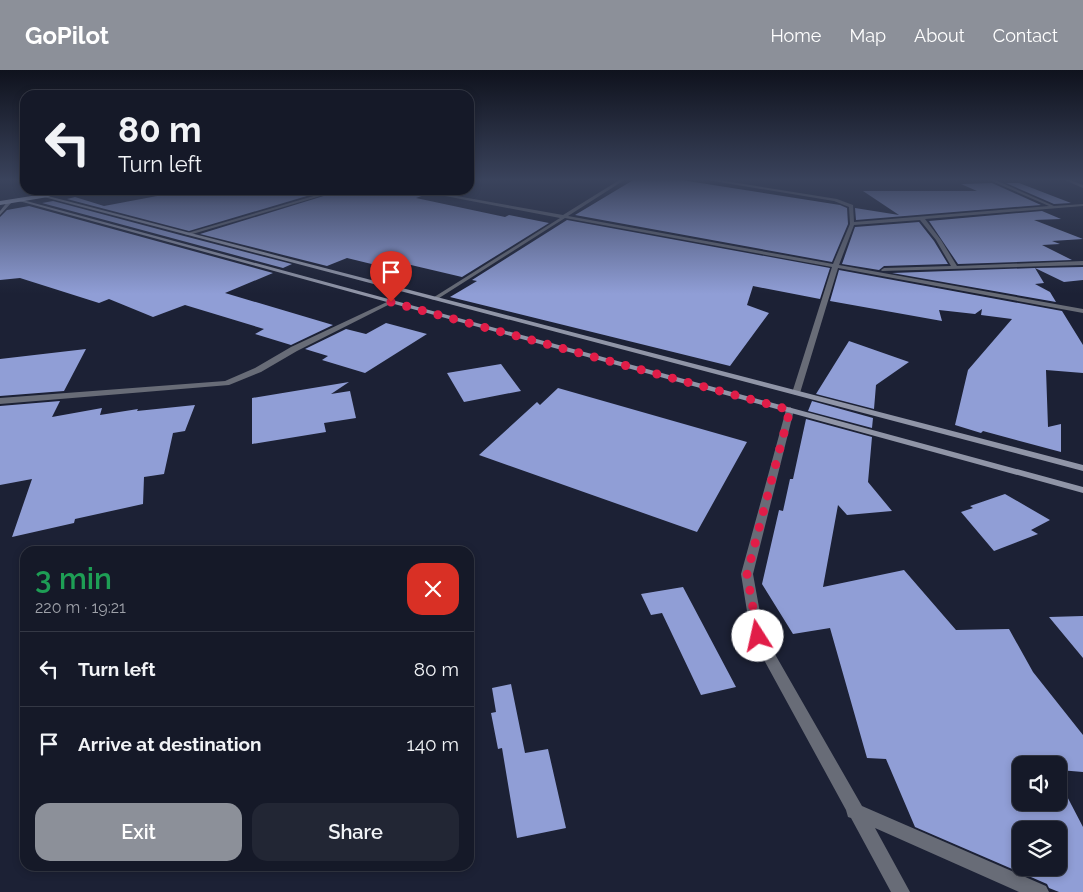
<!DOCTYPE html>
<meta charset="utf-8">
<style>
:root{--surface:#151928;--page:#222634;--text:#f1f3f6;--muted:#9da0a8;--line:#343845;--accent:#8c9099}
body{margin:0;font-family:Raleway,sans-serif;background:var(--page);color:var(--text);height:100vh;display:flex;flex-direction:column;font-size:19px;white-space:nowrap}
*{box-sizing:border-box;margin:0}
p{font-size:16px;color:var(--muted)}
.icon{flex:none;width:28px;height:28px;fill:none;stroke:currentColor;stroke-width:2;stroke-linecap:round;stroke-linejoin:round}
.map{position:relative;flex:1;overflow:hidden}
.side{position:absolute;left:20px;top:476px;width:454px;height:325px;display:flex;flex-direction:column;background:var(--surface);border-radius:15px;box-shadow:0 2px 8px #0003,0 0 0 1px var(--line)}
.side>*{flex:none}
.guide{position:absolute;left:20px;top:20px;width:454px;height:105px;border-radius:15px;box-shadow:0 2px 8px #0003,0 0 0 1px var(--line);background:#151928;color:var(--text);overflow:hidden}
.controls{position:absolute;left:1012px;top:686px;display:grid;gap:10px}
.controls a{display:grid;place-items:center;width:55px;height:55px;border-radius:10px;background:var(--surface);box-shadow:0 2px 8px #0003,0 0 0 1px var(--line);font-size:25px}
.pin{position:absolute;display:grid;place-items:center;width:42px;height:42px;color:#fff;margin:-51px -21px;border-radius:50% 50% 50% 0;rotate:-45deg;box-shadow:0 0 5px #0007}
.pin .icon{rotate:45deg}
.me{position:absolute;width:55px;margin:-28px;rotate:350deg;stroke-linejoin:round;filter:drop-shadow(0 0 4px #0008)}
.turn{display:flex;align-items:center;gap:18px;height:105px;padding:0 15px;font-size:22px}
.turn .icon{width:65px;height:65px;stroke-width:2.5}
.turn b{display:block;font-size:35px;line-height:42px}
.round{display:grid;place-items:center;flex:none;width:52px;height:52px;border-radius:15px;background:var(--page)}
.summary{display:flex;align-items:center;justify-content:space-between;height:85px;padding:0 15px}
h1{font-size:30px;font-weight:600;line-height:38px;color:#1e9e55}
.action{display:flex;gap:10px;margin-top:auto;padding:10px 15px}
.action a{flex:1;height:58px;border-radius:15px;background:var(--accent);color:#fff;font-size:20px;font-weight:600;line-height:58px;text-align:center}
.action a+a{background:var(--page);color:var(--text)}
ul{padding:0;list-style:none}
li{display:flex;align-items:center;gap:15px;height:75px;padding:0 15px;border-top:1px solid var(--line)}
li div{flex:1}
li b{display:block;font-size:19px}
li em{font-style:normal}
header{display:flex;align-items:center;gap:30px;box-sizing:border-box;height:70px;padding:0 25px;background:var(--accent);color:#fff}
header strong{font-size:24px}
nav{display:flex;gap:28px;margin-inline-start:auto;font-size:18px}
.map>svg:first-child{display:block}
.building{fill:#909ed6;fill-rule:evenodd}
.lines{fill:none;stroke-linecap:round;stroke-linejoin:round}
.street{fill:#686c77;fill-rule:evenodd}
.secondary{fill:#9095a7;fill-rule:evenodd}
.highway{fill:#cbd3ef;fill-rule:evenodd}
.route{stroke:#e11d48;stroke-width:9;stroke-dasharray:0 16.2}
</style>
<header>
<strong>GoPilot</strong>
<nav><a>Home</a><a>Map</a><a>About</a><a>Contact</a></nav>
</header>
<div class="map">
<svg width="1083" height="822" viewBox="0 0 1083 822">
<rect width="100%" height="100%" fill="#1c2135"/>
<path class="building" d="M635,109H675L840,135L847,138L848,154L832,192L575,145Z
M992,113L1041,135L856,150L855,138L899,145L863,121H977L961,114Z
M1006,113H1019L1071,133L1054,134Z
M189,120H327L189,161L67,129L75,127L104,136Z
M343,120H412L427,124L416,128L505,147L509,145L549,153L462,207L411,195L405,198L393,195L388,198L347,188L327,196L200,164Z
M53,131L184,166L292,194L283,198L42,133Z
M29,136L273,203L225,223L333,255L291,275L255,264L264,259L185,235L153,247L109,229L99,233L20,208L0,210V147L7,140Z
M1042,141L1061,149L1034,150L1083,169L1052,171L1060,174L1042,175L1072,190L958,194L929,151Z
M567,150L830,198L820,229L753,216L747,235L769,243L730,296L450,227L477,211L472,210Z
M919,152L934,171L948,194L884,196L879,200L842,194L855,157Z
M1083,197V210L1064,212L1035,198Z
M1035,198L1044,213L1035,214L1050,222L1056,232L892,203Z
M839,200L1062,241L1083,275V303L1046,300L1048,357L1061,354V382L983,361L981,363L955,355L968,300L1012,249L981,245L982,239L975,244L939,240L942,251L830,231Z
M386,253L427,264L365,303L322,290L328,286L305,279L346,259L366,264Z
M849,271L909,292L876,315L874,339L816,324Z
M86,279L64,321L0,326V289Z
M501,294L521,321L464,332L447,303Z
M349,312L331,324L350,321L356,348L324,353L326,362L252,374V328Z
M558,318L747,372L697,462L479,385L537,332L540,335Z
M60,331L52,347L102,338L100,345L138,339L137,341L195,335L185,361L173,363L164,404L144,407L143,434L75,449L74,453L12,467L32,409L0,415V336Z
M812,331L873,348L872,358L808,341Z
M806,349L872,367L868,412L892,441L847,445L838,435L823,517L904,500L956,560L1009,559L1033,602L1083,665V702L1059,700V695H1021V732H1059V711L1083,757V822H1059L1049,818L1047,814L915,757L886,689L867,688L830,558L793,564L762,514L779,440L783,441L790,409H793ZM1021,760H1059V798H1021Z
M1005,424L1050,450L1031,460L1038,464L994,481L961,442L973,438L970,436Z
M683,517L736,617L701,625L662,543L651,545L641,524Z
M1083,546V588L1049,547Z
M511,614L525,683L548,679L566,758L517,768L502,678L498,679L491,643L496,642L492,618Z"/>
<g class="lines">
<path class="street" d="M621,109H626L568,146L833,194L850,154L849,137L834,131L701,109H713L837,129L853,135L854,152L1049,136L987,109H993L1054,136L1083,134V136L925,149L941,170L957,196L1083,191V195L882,201L881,200L884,198L951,196L936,170L920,150L854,155L839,195L1083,239V243L838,198L800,323L796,325L792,323L832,197L565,148L436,230L431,229L560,148L414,120H423L563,145Z
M1062,109H1068L1083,115V118Z
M334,120H341L189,165L184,164Z
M389,231L394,232L297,281L261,302L229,315L0,334V328L225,311L255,298L291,277Z
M790,337L794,340L753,504L764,565L862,736L1046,816L1049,822H1019L875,758L910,822H891L851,748L848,747L846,740L751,566L741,504L786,340Z"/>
<path class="secondary" d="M44,125L1083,395V401L44,127Z
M19,129L1083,417V423L19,131Z
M8,131L12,132L0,145V141Z"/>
<path class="highway" d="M52,120H58L55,124L48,127L0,135V131L44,124Z"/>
</g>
<linearGradient id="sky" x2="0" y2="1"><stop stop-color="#0f121d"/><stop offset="0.49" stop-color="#3a435c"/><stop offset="1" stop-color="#3a435c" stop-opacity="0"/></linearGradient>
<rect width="1083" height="224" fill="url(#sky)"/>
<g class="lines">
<path class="route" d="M391,232L790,340L747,504L758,566"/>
</g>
</svg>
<div class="controls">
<a><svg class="icon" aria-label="sound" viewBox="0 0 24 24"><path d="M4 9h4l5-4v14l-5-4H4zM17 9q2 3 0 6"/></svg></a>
<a><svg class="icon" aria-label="layers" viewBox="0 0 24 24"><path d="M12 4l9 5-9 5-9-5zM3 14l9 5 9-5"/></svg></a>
</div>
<div class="pin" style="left:391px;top:232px;background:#d93025"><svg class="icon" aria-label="arrive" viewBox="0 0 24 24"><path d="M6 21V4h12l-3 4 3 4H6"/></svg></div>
<svg class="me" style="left:758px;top:566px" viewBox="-20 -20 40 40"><circle r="19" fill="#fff"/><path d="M0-13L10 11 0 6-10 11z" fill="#e11d48"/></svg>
<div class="guide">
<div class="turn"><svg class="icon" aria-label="left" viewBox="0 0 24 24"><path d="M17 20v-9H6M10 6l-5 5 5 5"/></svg><div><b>80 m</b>Turn left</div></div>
</div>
<section class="side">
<div class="summary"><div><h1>3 min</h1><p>220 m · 19:21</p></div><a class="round" style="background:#d93025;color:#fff"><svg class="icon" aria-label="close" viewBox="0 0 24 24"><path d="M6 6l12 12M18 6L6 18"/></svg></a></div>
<ul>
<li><svg class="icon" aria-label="left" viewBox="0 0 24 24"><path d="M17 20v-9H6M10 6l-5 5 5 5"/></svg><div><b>Turn left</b></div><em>80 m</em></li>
<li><svg class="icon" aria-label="arrive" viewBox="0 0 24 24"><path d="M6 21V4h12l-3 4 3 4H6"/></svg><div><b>Arrive at destination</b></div><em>140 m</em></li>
</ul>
<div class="action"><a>Exit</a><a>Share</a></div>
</section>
</div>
